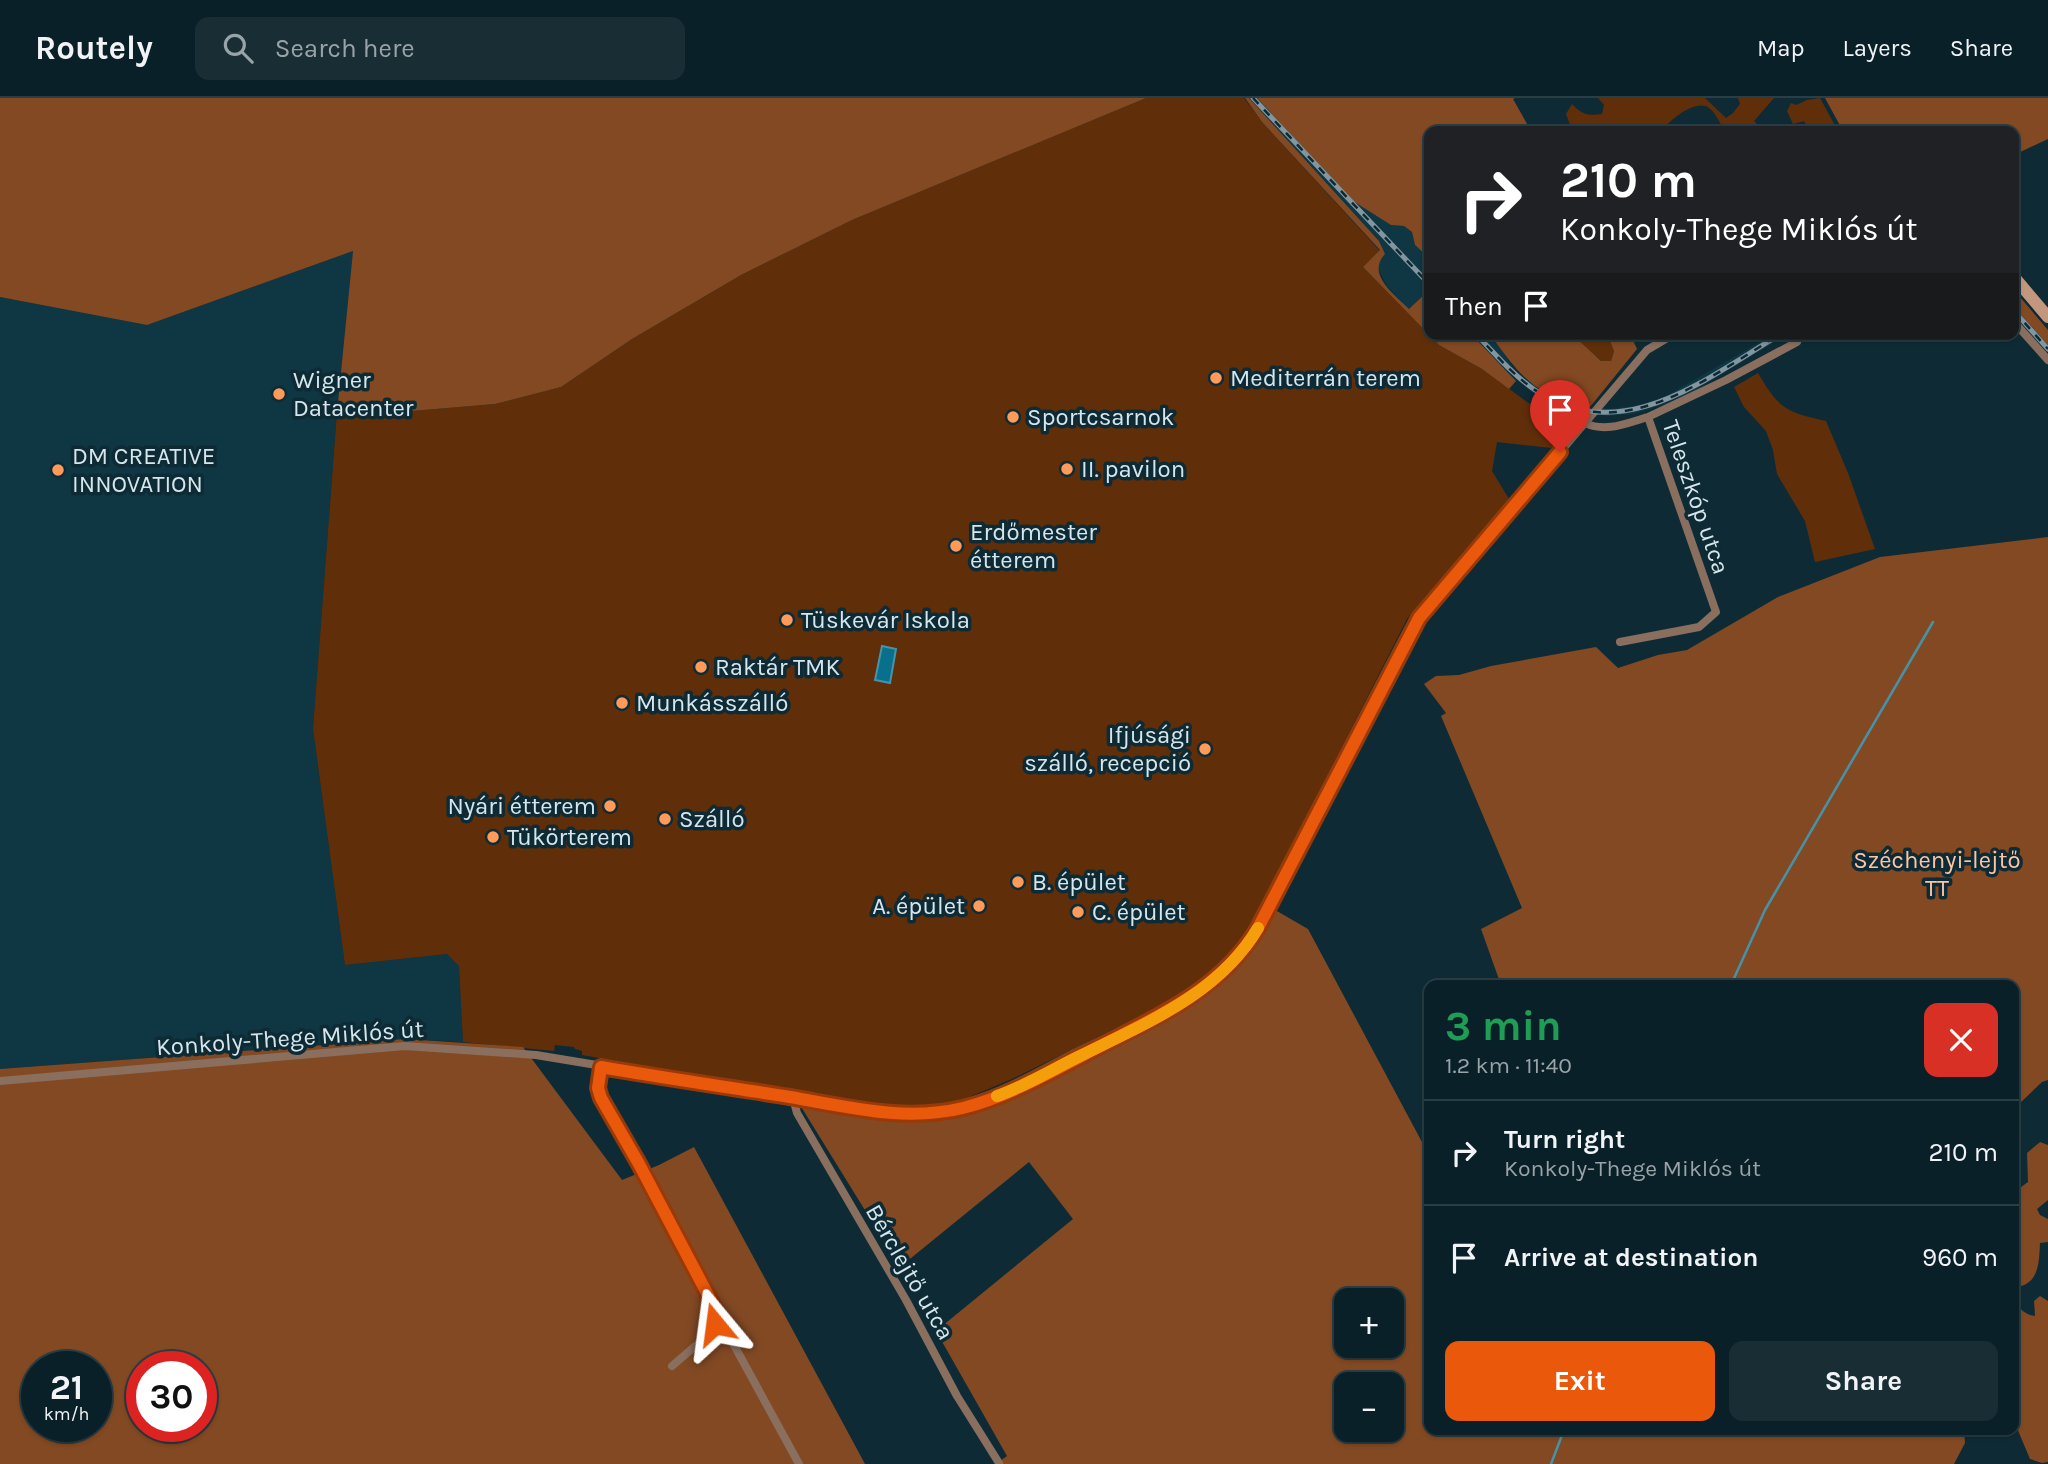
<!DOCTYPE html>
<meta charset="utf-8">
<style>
:root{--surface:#0a2028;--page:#182d34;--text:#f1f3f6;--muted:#99a3a8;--line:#2a3e45;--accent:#ea580c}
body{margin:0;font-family:Karla,sans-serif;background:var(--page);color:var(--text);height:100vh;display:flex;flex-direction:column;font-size:26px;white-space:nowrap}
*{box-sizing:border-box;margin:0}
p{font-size:23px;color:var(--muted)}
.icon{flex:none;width:38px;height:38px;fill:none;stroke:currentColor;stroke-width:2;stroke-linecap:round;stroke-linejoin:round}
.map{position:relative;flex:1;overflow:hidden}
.side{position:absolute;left:1424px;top:882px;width:595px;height:455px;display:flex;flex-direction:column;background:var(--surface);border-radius:14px;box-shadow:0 2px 5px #0004,0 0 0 2px var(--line)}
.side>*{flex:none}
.hud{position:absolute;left:1424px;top:28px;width:595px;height:214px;border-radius:14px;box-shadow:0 2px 5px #0004,0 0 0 2px var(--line);background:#202124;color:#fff;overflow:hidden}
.buttons{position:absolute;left:1334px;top:1190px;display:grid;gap:14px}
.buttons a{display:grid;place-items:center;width:70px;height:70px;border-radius:14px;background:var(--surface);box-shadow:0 2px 5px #0004,0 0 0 2px var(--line);font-size:35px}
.speed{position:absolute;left:21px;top:1253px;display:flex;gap:14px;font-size:35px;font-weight:700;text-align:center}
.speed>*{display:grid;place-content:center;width:91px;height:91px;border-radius:50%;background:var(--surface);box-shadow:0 2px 5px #0004,0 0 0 2px var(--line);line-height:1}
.speed small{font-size:18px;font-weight:400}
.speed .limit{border:10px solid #d22;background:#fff;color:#111}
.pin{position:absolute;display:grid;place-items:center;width:60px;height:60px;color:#fff;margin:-72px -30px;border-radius:50% 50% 50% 0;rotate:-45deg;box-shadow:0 0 7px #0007}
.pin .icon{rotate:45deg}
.me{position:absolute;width:77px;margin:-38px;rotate:344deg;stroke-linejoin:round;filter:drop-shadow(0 0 5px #0008)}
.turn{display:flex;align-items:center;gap:24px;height:147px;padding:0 21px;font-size:32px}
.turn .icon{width:91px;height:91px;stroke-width:2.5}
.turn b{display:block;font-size:49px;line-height:60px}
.then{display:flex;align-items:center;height:66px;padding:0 21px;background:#0003;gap:14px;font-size:26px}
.round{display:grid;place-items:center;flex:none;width:74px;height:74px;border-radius:14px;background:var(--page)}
.summary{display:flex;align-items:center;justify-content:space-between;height:119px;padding:0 21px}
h1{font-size:42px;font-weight:700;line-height:52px;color:#1e9e55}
.cta{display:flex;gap:14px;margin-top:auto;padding:14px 21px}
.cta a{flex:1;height:80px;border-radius:14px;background:var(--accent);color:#fff;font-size:28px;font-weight:700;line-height:80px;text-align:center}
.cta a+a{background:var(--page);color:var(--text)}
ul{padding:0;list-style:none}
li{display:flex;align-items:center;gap:21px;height:105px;padding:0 21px;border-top:2px solid var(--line)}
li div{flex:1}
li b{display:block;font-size:26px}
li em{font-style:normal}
header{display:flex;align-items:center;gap:42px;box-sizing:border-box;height:98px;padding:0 35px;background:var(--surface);border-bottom:2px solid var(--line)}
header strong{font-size:33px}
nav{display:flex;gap:38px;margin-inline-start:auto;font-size:24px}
.search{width:490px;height:63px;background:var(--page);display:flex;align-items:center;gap:18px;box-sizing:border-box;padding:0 24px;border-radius:14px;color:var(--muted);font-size:26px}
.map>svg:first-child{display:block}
.built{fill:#0e3643}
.green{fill:#602f0a}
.forest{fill:#824923;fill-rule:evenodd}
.water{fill:#08708c;stroke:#4693a9;stroke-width:2}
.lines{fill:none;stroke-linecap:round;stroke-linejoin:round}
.stream{stroke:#4693a9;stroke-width:2.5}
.street{stroke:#8a6f5f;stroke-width:8}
.secondary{stroke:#c2977d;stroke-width:12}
.rail-casing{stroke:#81969f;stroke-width:5}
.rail{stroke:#0e2b35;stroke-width:2.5;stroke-dasharray:8;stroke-linecap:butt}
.route-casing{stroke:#983908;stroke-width:18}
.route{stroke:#ea580c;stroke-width:12}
.slow{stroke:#f59e0b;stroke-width:12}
.poi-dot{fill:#ff9b5a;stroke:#0e2b35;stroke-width:2.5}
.labels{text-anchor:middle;stroke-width:7;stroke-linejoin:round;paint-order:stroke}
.poi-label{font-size:24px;fill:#d6e6ed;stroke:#0e2b35;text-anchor:start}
.street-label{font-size:24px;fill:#d6e6ed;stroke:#0e2b35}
.park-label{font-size:24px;fill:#fac6a6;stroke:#0e2b35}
</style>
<header>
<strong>Routely</strong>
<div class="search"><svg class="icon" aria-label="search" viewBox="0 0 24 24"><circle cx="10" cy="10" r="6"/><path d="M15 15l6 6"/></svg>Search here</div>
<nav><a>Map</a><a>Layers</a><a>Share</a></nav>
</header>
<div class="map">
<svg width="2048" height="1366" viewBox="0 0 2048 1366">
<rect width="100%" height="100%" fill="#0e2b35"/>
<path class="built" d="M1249,0H1257L1391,127L1404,128L1412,134L1415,147L1430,161V199L1426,196L1409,212L1387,188L1377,169L1382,153L1379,143Z
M353,153L337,314L313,632L345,867L447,856L459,867L463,944L405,941L0,971V199L147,227Z
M1471,236H1490L1515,272L1542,293L1580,308L1611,311L1640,307L1666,298L1774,236H1788L1694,293L1665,306L1633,316L1607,318L1566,311L1533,295L1488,256Z"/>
<path class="green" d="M1146,0H1244L1262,24L1380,153L1363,169L1439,247L1482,271L1527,304L1572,329L1552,350L1497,344L1492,373L1509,401L1407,521L1251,827L1225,862L1200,884L1171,903L1012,981L957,1004L904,1010L792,994L582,957V953L575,951L574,949L555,947L554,953L463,944L459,868L447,856L345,867L313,631L337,314L412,313L495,306L561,289L632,241L741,177L852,122Z
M1598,0H1705L1726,20L1733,15L1740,6L1738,0H1774L1754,23L1757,26L1752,33H1724C1721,26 1715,14 1709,10C1696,0 1668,23 1662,33H1568L1570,27L1566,16L1572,6C1582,17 1589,18 1602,16L1604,7Z
M1820,0L1838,33H1809L1804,23L1793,26L1787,13L1791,5L1796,7L1807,2Z
M1572,236H1607L1614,253L1611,263H1601Z
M1758,275C1779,311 1786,314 1826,323L1848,375L1875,451L1815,464L1805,423L1777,376L1773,352L1766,333L1744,309L1734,289Z"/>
<path class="forest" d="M0,0H1146L852,122L741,177L632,241L561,289L495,306L412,313L337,314L353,153L147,227L0,199Z
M1245,0H1249L1379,143L1385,156C1366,176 1394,196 1409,211L1426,195L1430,199V236H1471L1516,283L1509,291L1482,271L1439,247L1363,169L1380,152L1262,24Z
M1257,0H1515L1513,1L1531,33H1430V161L1415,147L1412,134L1404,128L1391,127L1353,103Z
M1825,0H2048V41L2014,57V33H1843Z
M2014,192L2048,232V247L2014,209Z
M1490,236H1572L1601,263H1611L1614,253L1607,236H1630L1637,251L1590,309C1537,301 1519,277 1490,236Z
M2048,439V982L2042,984L2019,1006L2014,1007V887H1501L1481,831L1522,810L1441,618L1446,615L1424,586L1436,578L1459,577L1491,568L1596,549L1618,570L1658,557L1687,552L1778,499L1880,459Z
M1263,805L1308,831L1430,1059V1332H1917L1927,1339L1932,1332H1964L1965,1345L1954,1366H996L1007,1358L936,1233L1073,1121L1029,1064L900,1169L792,994C839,1001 888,1013 935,1007C984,1001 1030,973 1073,951C1125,926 1183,904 1224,863C1241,846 1252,825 1263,805ZM1346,1202H1391V1248H1346ZM1346,1286H1391V1332H1346Z
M405,941L523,949L622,1082L659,1067L694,1049L865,1366H0V971ZM37,1269H96V1328H37ZM142,1269H201V1328H142Z
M2040,1044L2048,1047V1102L2037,1111L2040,1117L2048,1121V1144L2040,1145C2039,1165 2039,1186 2016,1189L2014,1090L2017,1092L2028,1084L2027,1055Z
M2040,1198L2048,1203V1364L2042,1365L2030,1361L2014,1323V1201L2018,1203C2018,1212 2027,1217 2035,1218L2034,1203Z"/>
<path class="water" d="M882,548L896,551L890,585L875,582Z"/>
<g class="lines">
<path class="stream" d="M1731,887L1765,812L1933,524
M1551,1366L1564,1332"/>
<path class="street" d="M2014,224L2048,262
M1648,319L1726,282L1797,244
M1585,325C1606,335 1627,325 1648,319L1716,514L1699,529L1620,544
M601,969L598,990L601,1000L639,1066L681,1150L799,1366
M0,983L405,948L536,957L894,1016C964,1018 1013,992 1073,961C1107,944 1141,928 1174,910C1208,888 1237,865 1258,830L1419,520L1647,252L1674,236
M793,1000L797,1015L906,1202L957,1298L999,1365
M672,1268L707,1238L718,1216"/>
<path class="secondary" d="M2014,179L2048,219"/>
<g class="rail-casing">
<path id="rail" d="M1253,0L1430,187
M2014,213L2048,251
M1476,236C1494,255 1513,277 1535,292C1622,351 1706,280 1781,236"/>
</g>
<use href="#rail" class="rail"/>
</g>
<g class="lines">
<g class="route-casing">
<path id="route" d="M715,1226L718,1216L639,1066L601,1000L598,990L601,969C664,980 727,989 790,999C848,1009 905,1024 963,1010C1017,996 1068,964 1118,939C1172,912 1226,884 1258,830L1419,520L1560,354"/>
</g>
<use href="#route" class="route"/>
<path class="slow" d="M997,998C1026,988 1053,971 1080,958C1146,925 1219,896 1258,830"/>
</g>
<g class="poi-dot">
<circle cx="1216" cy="280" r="7"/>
<circle cx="279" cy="296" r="7"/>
<circle cx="1013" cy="319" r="7"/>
<circle cx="1067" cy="371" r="7"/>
<circle cx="58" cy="372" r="7"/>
<circle cx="956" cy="448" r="7"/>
<circle cx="787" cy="522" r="7"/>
<circle cx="701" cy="569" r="7"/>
<circle cx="622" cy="605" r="7"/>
<circle cx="1205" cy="651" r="7"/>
<circle cx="610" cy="708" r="7"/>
<circle cx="665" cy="721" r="7"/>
<circle cx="493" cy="739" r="7"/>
<circle cx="1018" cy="784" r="7"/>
<circle cx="979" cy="808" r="7"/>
<circle cx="1078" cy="814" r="7"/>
</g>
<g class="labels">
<g class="poi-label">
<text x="1230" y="288">Mediterrán terem</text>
<text x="293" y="290">Wigner<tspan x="293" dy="28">Datacenter</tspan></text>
<text x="1027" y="327">Sportcsarnok</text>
<text x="72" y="366">DM CREATIVE<tspan x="72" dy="28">INNOVATION</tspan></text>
<text x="1081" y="379">II. pavilon</text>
<text x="970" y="442">Erdőmester<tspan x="970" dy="28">étterem</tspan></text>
<text x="801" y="530">Tüskevár Iskola</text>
<text x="715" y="577">Raktár TMK</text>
<text x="636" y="613">Munkásszálló</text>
<text x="1191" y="645" text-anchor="end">Ifjúsági<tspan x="1191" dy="28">szálló, recepció</tspan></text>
<text x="596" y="716" text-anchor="end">Nyári étterem</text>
<text x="679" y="729">Szálló</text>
<text x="507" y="747">Tükörterem</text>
<text x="1032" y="792">B. épület</text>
<text x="965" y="816" text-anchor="end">A. épület</text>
<text x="1092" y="822">C. épület</text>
</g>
<g class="street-label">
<text transform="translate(1696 399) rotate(71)" y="8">Teleszkóp utca</text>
<text transform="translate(290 940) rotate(-4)" y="8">Konkoly-Thege Miklós út</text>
<text transform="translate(910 1174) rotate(60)" y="8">Bérclejtő utca</text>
</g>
<g class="park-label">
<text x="1937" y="770">Széchenyi-lejtő<tspan x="1937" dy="28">TT</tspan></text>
</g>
</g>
</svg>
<div class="buttons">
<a>+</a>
<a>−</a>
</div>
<div class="speed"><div>21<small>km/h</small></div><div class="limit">30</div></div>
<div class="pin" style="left:1560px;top:354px;background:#d93025"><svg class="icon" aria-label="arrive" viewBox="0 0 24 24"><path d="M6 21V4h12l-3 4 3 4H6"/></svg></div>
<svg class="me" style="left:715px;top:1226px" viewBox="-20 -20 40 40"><path d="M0-17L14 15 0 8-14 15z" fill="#ea580c" stroke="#fff" stroke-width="4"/></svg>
<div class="hud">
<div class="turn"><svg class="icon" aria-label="right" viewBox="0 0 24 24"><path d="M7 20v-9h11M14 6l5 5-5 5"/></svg><div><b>210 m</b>Konkoly-Thege Miklós út</div></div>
<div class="then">Then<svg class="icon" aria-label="arrive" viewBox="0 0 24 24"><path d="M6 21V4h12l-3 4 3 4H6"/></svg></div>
</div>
<section class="side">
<div class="summary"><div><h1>3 min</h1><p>1.2 km · 11:40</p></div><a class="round" style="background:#d93025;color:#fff"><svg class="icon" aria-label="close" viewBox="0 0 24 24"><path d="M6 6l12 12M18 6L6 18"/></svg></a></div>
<ul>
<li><svg class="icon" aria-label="right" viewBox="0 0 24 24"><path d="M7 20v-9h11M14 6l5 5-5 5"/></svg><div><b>Turn right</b><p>Konkoly-Thege Miklós út</p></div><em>210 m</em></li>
<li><svg class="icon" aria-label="arrive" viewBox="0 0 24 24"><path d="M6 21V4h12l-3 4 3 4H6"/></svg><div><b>Arrive at destination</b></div><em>960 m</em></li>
</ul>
<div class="cta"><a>Exit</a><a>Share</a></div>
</section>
</div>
